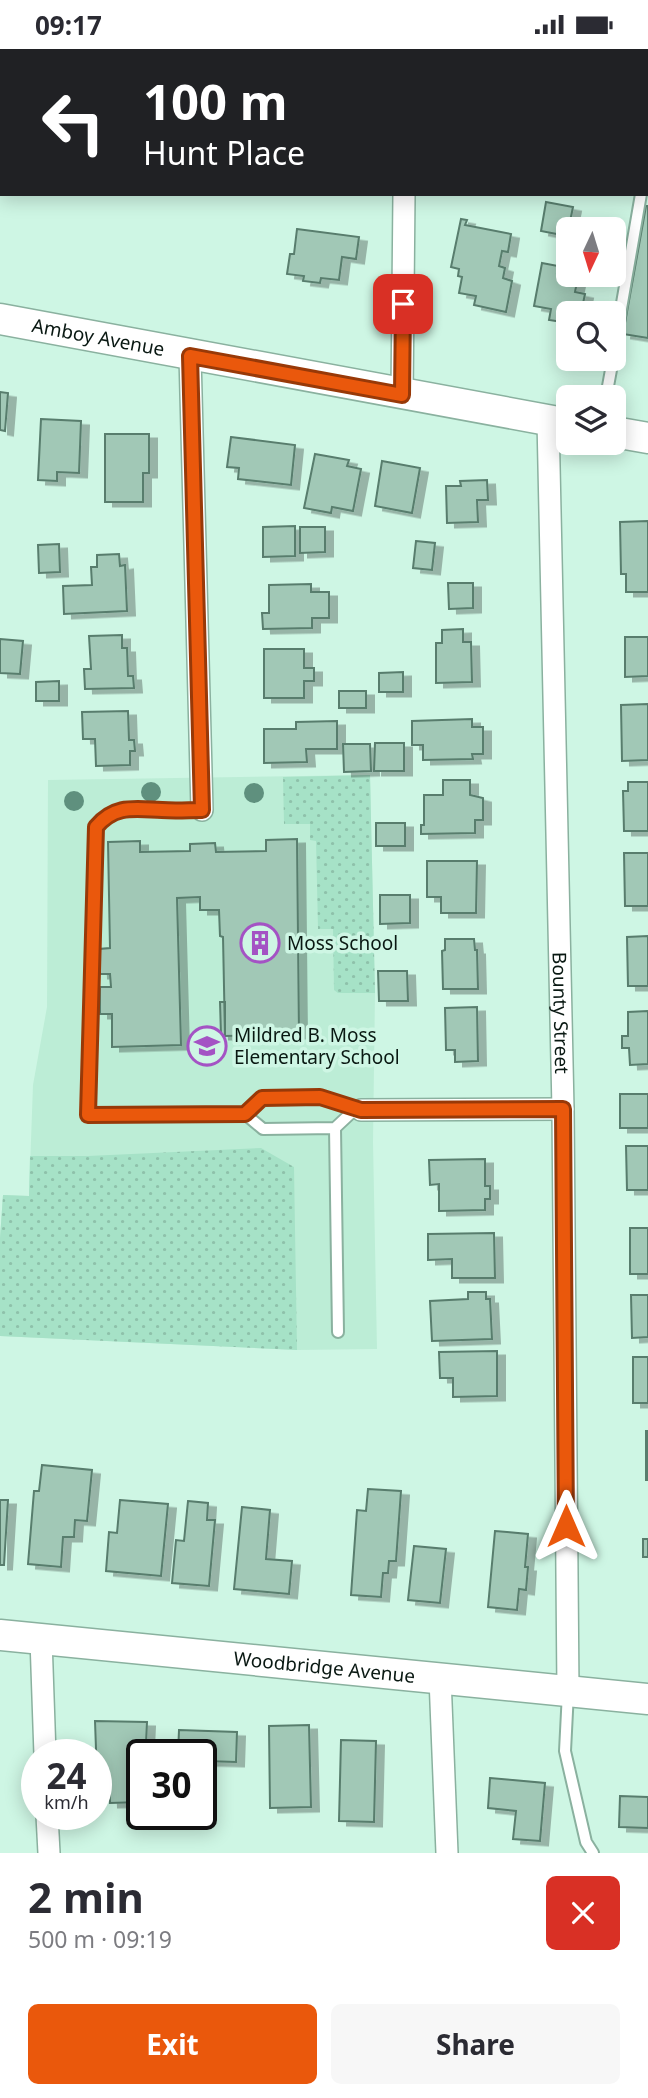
<!DOCTYPE html>
<meta charset="utf-8">
<style>
:root{--surface:#fff;--page:#f7f7f7;--text:#2b2b33;--muted:#7c7c81;--accent:#ea580c}
body{margin:0;font-family:"Noto Sans",sans-serif;background:var(--page);color:var(--text);height:100vh;display:flex;flex-direction:column;font-size:26px;white-space:nowrap}
*{box-sizing:border-box;margin:0}
p{font-size:23px;color:var(--muted)}
.icon{flex:none;width:38px;height:38px;fill:none;stroke:currentColor;stroke-width:2;stroke-linecap:round;stroke-linejoin:round}
.map{position:relative;height:1804px;overflow:hidden}
.sheet{display:flex;flex-direction:column;background:var(--surface);flex:1}
.sheet>*{flex:none}
.top-card{position:absolute;left:0px;top:0px;width:649px;height:147px;box-shadow:0 4px 18px #0003;background:#202124;color:#fff;overflow:hidden}
.needle{width:46px;rotate:184deg}
.tools{position:absolute;left:556px;top:168px;display:grid;gap:14px}
.tools a{display:grid;place-items:center;width:70px;height:70px;border-radius:10px;background:var(--surface);box-shadow:0 4px 18px #0003;font-size:35px}
.speed{position:absolute;left:21px;top:1690px;display:flex;gap:14px;font-size:35px;font-weight:700;text-align:center}
.speed>*{display:grid;place-content:center;width:91px;height:91px;border-radius:50%;background:var(--surface);box-shadow:0 4px 18px #0003;line-height:1}
.speed small{font-size:18px;font-weight:400}
.speed .limit{border:4px solid #111;border-radius:10px;background:#fff;color:#111}
.pin{position:absolute;display:grid;place-items:center;width:60px;height:60px;color:#fff;margin:-30px;border-radius:14px;box-shadow:0 4px 10px #0006}
.me{position:absolute;width:77px;margin:-38px;rotate:0deg;stroke-linejoin:round;filter:drop-shadow(0 0 5px #0008)}
.turn{display:flex;align-items:center;gap:24px;height:147px;padding:0 28px;font-size:32px}
.turn .icon{width:91px;height:91px;stroke-width:2.5}
.turn b{display:block;font-size:49px;line-height:60px}
.round{display:grid;place-items:center;flex:none;width:74px;height:74px;border-radius:10px;background:var(--page)}
.overview{display:flex;align-items:center;justify-content:space-between;height:119px;padding:0 28px}
h1{font-size:42px;font-weight:700;line-height:52px}
.cta{display:flex;gap:14px;margin-top:auto;padding:14px 28px}
.cta a{flex:1;height:80px;border-radius:10px;background:var(--accent);color:#fff;font-size:28px;font-weight:700;line-height:80px;text-align:center}
.cta a+a{background:var(--page);color:var(--text)}
.status{display:flex;justify-content:space-between;align-items:center;height:49px;padding:0 35px;background:var(--surface);direction:ltr}
.status svg{height:19px;fill:currentColor}
.map>svg:first-child{display:block}
.built{fill:#bcedd6}
.green{fill:url(#green-dots)}
.building{fill:#a1c8b6;stroke:#587d6d;stroke-width:2;filter:url(#shadow)}
.lines{fill:none;stroke-linecap:round;stroke-linejoin:round}
.lane-casing{stroke:#8ab19f;stroke-width:14}
.street-casing{stroke:#8ab19f;stroke-width:24}
.secondary-casing{stroke:#8ab19f;stroke-width:33}
.lane{stroke:#fff;stroke-width:10}
.street{stroke:#fff;stroke-width:21}
.secondary{stroke:#fff;stroke-width:30}
.tree{fill:#5f907e}
.route-casing{stroke:#983908;stroke-width:18}
.route{stroke:#ea580c;stroke-width:12}
.labels{text-anchor:middle;stroke-width:7;stroke-linejoin:round;paint-order:stroke}
.street-label{font-size:19px;fill:#091812;stroke:#cef6e4}
.poi-label{font-size:19px;fill:#091812;stroke:#cef6e4;text-anchor:start}
</style>
<div class="status"><b>09:17</b><svg viewBox="0 0 49 12"><path d="M0 12V9h3v3zM5 12V6h3v6zM10 12V3h3v9zM15 12V0h3v12zM26 1h20v11H26zM47 4h2v5h-2z"/></svg></div>
<div class="map">
<svg width="648" height="1804" viewBox="0 0 648 1804">
<defs>
<pattern id="green-dots" width="8" height="8" patternUnits="userSpaceOnUse" patternTransform="scale(1.75)"><rect width="8" height="8" fill="#a6e2c7"/><path d="M2 2h.1M6 6h.1" fill="none" stroke="#8ec1aa" stroke-width="1.8" stroke-linecap="round"/></pattern>
<filter id="shadow"><feDropShadow dx="8" dy="4.5" stdDeviation="0" flood-color="#0004"/></filter>
</defs>
<rect width="100%" height="100%" fill="#cef6e4"/>
<path class="built" d="M370,726L375,944L373,1093L377,1300L297,1301L0,1287V1189L3,1146L29,1147L33,1036L47,958L48,731Z"/>
<path class="green" d="M370,726L375,944H338L334,941L333,880H318L316,792L310,791V775H284L283,728Z
M261,1099L294,1118L297,1301L0,1287V1189L3,1146L29,1147L30,1107H88Z"/>
<path class="building" d="M534,0H620L619,2Z
M546,153L573,158L567,187L541,182Z
M646,157H648V289L623,285Z
M461,170L467,171L465,176L511,185L508,203L502,202L499,217L505,219L503,229L512,232L506,263L474,256L476,247L459,244L462,228L458,227L459,220L451,218Z
M297,180L359,188L356,210L342,208L339,231L321,229L320,234L303,232L304,227L287,225L290,205H294Z
M542,214L558,217L557,224L573,227L572,232L577,233L575,243L585,245L581,264H569V274L549,271L551,260L534,257Z
M0,343L8,344L5,382L0,381Z
M41,370L81,372L79,424L57,423V432L38,431Z
M105,385H149V424H143V453H105Z
M231,388L295,396L291,436L238,430L239,419L227,418Z
M315,405L349,411L347,417L361,420L353,462L332,458L331,464L304,459Z
M382,412L420,419L412,464L375,457Z
M487,431L488,451H477L478,473L447,474L446,437H461L460,432Z
M648,472V543H626V525H621L620,473Z
M295,477V507L263,508V478Z
M300,478H325V503L300,504Z
M416,492L435,494L432,521L413,519Z
M59,495L60,523L39,524L38,496Z
M119,505L120,517L125,516L127,562L64,565L63,537L92,536L91,518H97V506Z
M448,534H473V559L449,560Z
M311,535V543H329V569H312V579L263,580L262,564H269V536Z
M463,580V593H471L472,633L436,634V594H442V581Z
M122,586V599H127L128,627H133L134,639L85,640L84,620H91L89,587Z
M625,588H648V627L625,628Z
M0,590L23,592L20,625L0,624Z
M264,600H304V619H314V632H304V649H264Z
M403,623V643H379V624Z
M59,632V652H36V633Z
M339,642H366V659H339Z
M648,655V711L622,712L621,656Z
M128,662L129,691H134L135,702H130V716L96,717L95,690H83L82,663Z
M472,670V678H483V705H472L473,710L423,711V696H412V672Z
M337,672V700H306L307,713L264,714V680H296V673Z
M375,694H404V722H374Z
M343,695H370L371,722L344,723Z
M443,731H470V746L483,749V771H475V784L421,785V776H424V746H443Z
M628,733H648V782H624L623,742H628Z
M376,774H405V797H376Z
M297,790L299,985L225,987L223,888L220,887L219,861H200V848L177,849L181,996L112,998V965H100V938H111L110,925H100L99,900L110,899L108,793L140,792V803L190,802V795L215,794L216,803L266,802V791Z
M624,804H648V857H625Z
M427,812H477L476,864H441V848H427Z
M380,846H410V874L380,875Z
M648,887V937H628L627,888Z
M445,890H474L475,901H477L478,940H443L442,902L445,901Z
M378,922H407L408,952H379Z
M220,953H225V986H221Z
M477,958L478,1012L455,1013V1001H446L445,959Z
M648,962V1015L630,1016L629,999H622V987H628V963Z
M620,1045H648V1079H620Z
M626,1097H648V1141H627Z
M485,1110V1137H490V1150H485V1161L439,1162V1135L430,1136L429,1111Z
M630,1179H648V1225H630Z
M494,1184L495,1229H452V1210L428,1211V1185Z
M468,1243H486V1250H490L492,1290L432,1292L430,1252L468,1250Z
M631,1246H648V1288L632,1289Z
M497,1302V1347L453,1348V1329H440L439,1303Z
M633,1308H648V1354H633Z
M646,1382H648V1431H646Z
M42,1416L92,1421L87,1472L75,1471L74,1488H63L61,1518L28,1515L34,1442H39Z
M368,1440L401,1442L396,1512H389L388,1524H383L381,1548L351,1546L357,1461L366,1462Z
M0,1451H8L4,1516H0Z
M120,1451L168,1455L161,1527L106,1522L109,1483L117,1484Z
M188,1452L208,1454L207,1471H215L209,1537L172,1534L176,1491L184,1492Z
M242,1458L270,1461L266,1510L292,1512L289,1545L234,1540Z
M495,1482L528,1485L525,1518H528L526,1541L519,1540L517,1561L488,1558Z
M643,1490H648V1508H643Z
M414,1497L446,1500L440,1554L408,1551Z
M95,1672L147,1673L146,1694H136L137,1725H142V1753L110,1754L109,1728H97Z
M309,1676L311,1758L270,1759L269,1677Z
M179,1681L237,1683L236,1713L205,1712V1725H201V1706H178Z
M341,1691L376,1692L374,1773L339,1772Z
M490,1729L545,1734L540,1792L513,1790L516,1762L488,1759Z
M620,1747L648,1748V1779L619,1778Z"/>
<g class="lines">
<g class="lane-casing">
<path id="lane" d="M648,109V106
M614,300L641,145
M606,348L613,310
M202,761C189,761 175,762 162,761C136,760 115,755 96,778L88,1066L245,1065
M335,1079L263,1080L245,1065L262,1049L320,1048L361,1061
M338,1283L335,1079L351,1064L361,1061
M568,1643L565,1702L586,1793L593,1804"/>
</g>
<g class="street-casing">
<g id="street">
<path d="M405,2V0"/>
<path d="M190,307L202,761"/>
<path d="M402,346L404,145"/>
<path id="s1" d="M548,371L563,1060L568,1642"/>
<path d="M361,1061L563,1060"/>
<path d="M41,1590L45,1706"/>
<path d="M440,1629L447,1804"/>
<path d="M47,1766L49,1804"/>
</g>
</g>
<g class="secondary-casing">
<g id="secondary">
<path id="s2" d="M0,270L569,375"/>
<path d="M614,383L648,389"/>
<path id="s3" d="M0,1586L648,1650"/>
</g>
</g>
<use href="#lane" class="lane"/>
<use href="#street" class="street"/>
<use href="#secondary" class="secondary"/>
</g>
<g class="tree">
<circle cx="151" cy="743" r="10"/>
<circle cx="254" cy="744" r="10"/>
<circle cx="74" cy="752" r="10"/>
</g>
<g class="lines">
<g class="route-casing">
<path id="route" d="M403,255L402,346L190,307L202,761C189,761 175,762 162,761C135,760 115,755 96,778L88,1066L245,1065L262,1049L320,1048L361,1061L563,1060L566,1477"/>
</g>
<use href="#route" class="route"/>
</g>
<defs>
<g id="building-ring" transform="scale(2.0125)"><circle r="9.5" fill="#cef6e4" stroke="#a453c4" stroke-width="1.5"/><path d="M-4-6H4V6H1V3H-1V6H-4ZM-2.5-4.3h1.7v1.8h-1.7ZM.8-4.3h1.7v1.8H.8ZM-2.5-1h1.7V.8h-1.7ZM.8-1h1.7V.8H.8Z" fill="#a453c4"/></g>
<g id="school-ring" transform="scale(2.0125)"><circle r="9.5" fill="#cef6e4" stroke="#a453c4" stroke-width="1.5"/><path d="M0-5L7-2L0 1L-7-2ZM-4 1L0 2.5L4 1V4Q0 6-4 4Z" fill="#a453c4"/></g>
</defs>
<g fill-rule="evenodd">
<use href="#building-ring" x="260" y="894"/>
<use href="#school-ring" x="207" y="997"/>
</g>
<g class="labels">
<g class="street-label">
<text dy="7" stroke="none"><textPath href="#s2" startOffset="100">Amboy Avenue</textPath></text>
<text dy="7" stroke="none"><textPath href="#s1" startOffset="593">Bounty Street</textPath></text>
<text dy="7" stroke="none"><textPath href="#s3" startOffset="326">Woodbridge Avenue</textPath></text>
</g>
<g class="poi-label">
<text x="287" y="901">Moss School</text>
<text x="234" y="993">Mildred B. Moss<tspan x="234" dy="22">Elementary School</tspan></text>
</g>
</g>
</svg>
<div class="tools">
<a><svg class="needle" viewBox="-14 -14 28 28"><path d="M0-13l5 13h-10z" fill="#e53935"/><path d="M0 13l5-13h-10z" fill="#7c7c81"/></svg></a>
<a><svg class="icon" aria-label="search" viewBox="0 0 24 24"><circle cx="10" cy="10" r="6"/><path d="M15 15l6 6"/></svg></a>
<a><svg class="icon" aria-label="layers" viewBox="0 0 24 24"><path d="M12 4l9 5-9 5-9-5zM3 14l9 5 9-5"/></svg></a>
</div>
<div class="speed"><div>24<small>km/h</small></div><div class="limit">30</div></div>
<div class="pin" style="left:403px;top:255px;background:#d93025"><svg class="icon" aria-label="arrive" viewBox="0 0 24 24"><path d="M6 21V4h12l-3 4 3 4H6"/></svg></div>
<svg class="me" style="left:566px;top:1477px" viewBox="-20 -20 40 40"><path d="M0-17L14 15 0 8-14 15z" fill="#ea580c" stroke="#fff" stroke-width="4"/></svg>
<div class="top-card">
<div class="turn"><svg class="icon" aria-label="left" viewBox="0 0 24 24"><path d="M17 20v-9H6M10 6l-5 5 5 5"/></svg><div><b>100 m</b>Hunt Place</div></div>
</div>
</div>
<section class="sheet">
<div class="overview"><div><h1>2 min</h1><p>500 m · 09:19</p></div><a class="round" style="background:#d93025;color:#fff"><svg class="icon" aria-label="close" viewBox="0 0 24 24"><path d="M6 6l12 12M18 6L6 18"/></svg></a></div>
<div class="cta"><a>Exit</a><a>Share</a></div>
</section>
